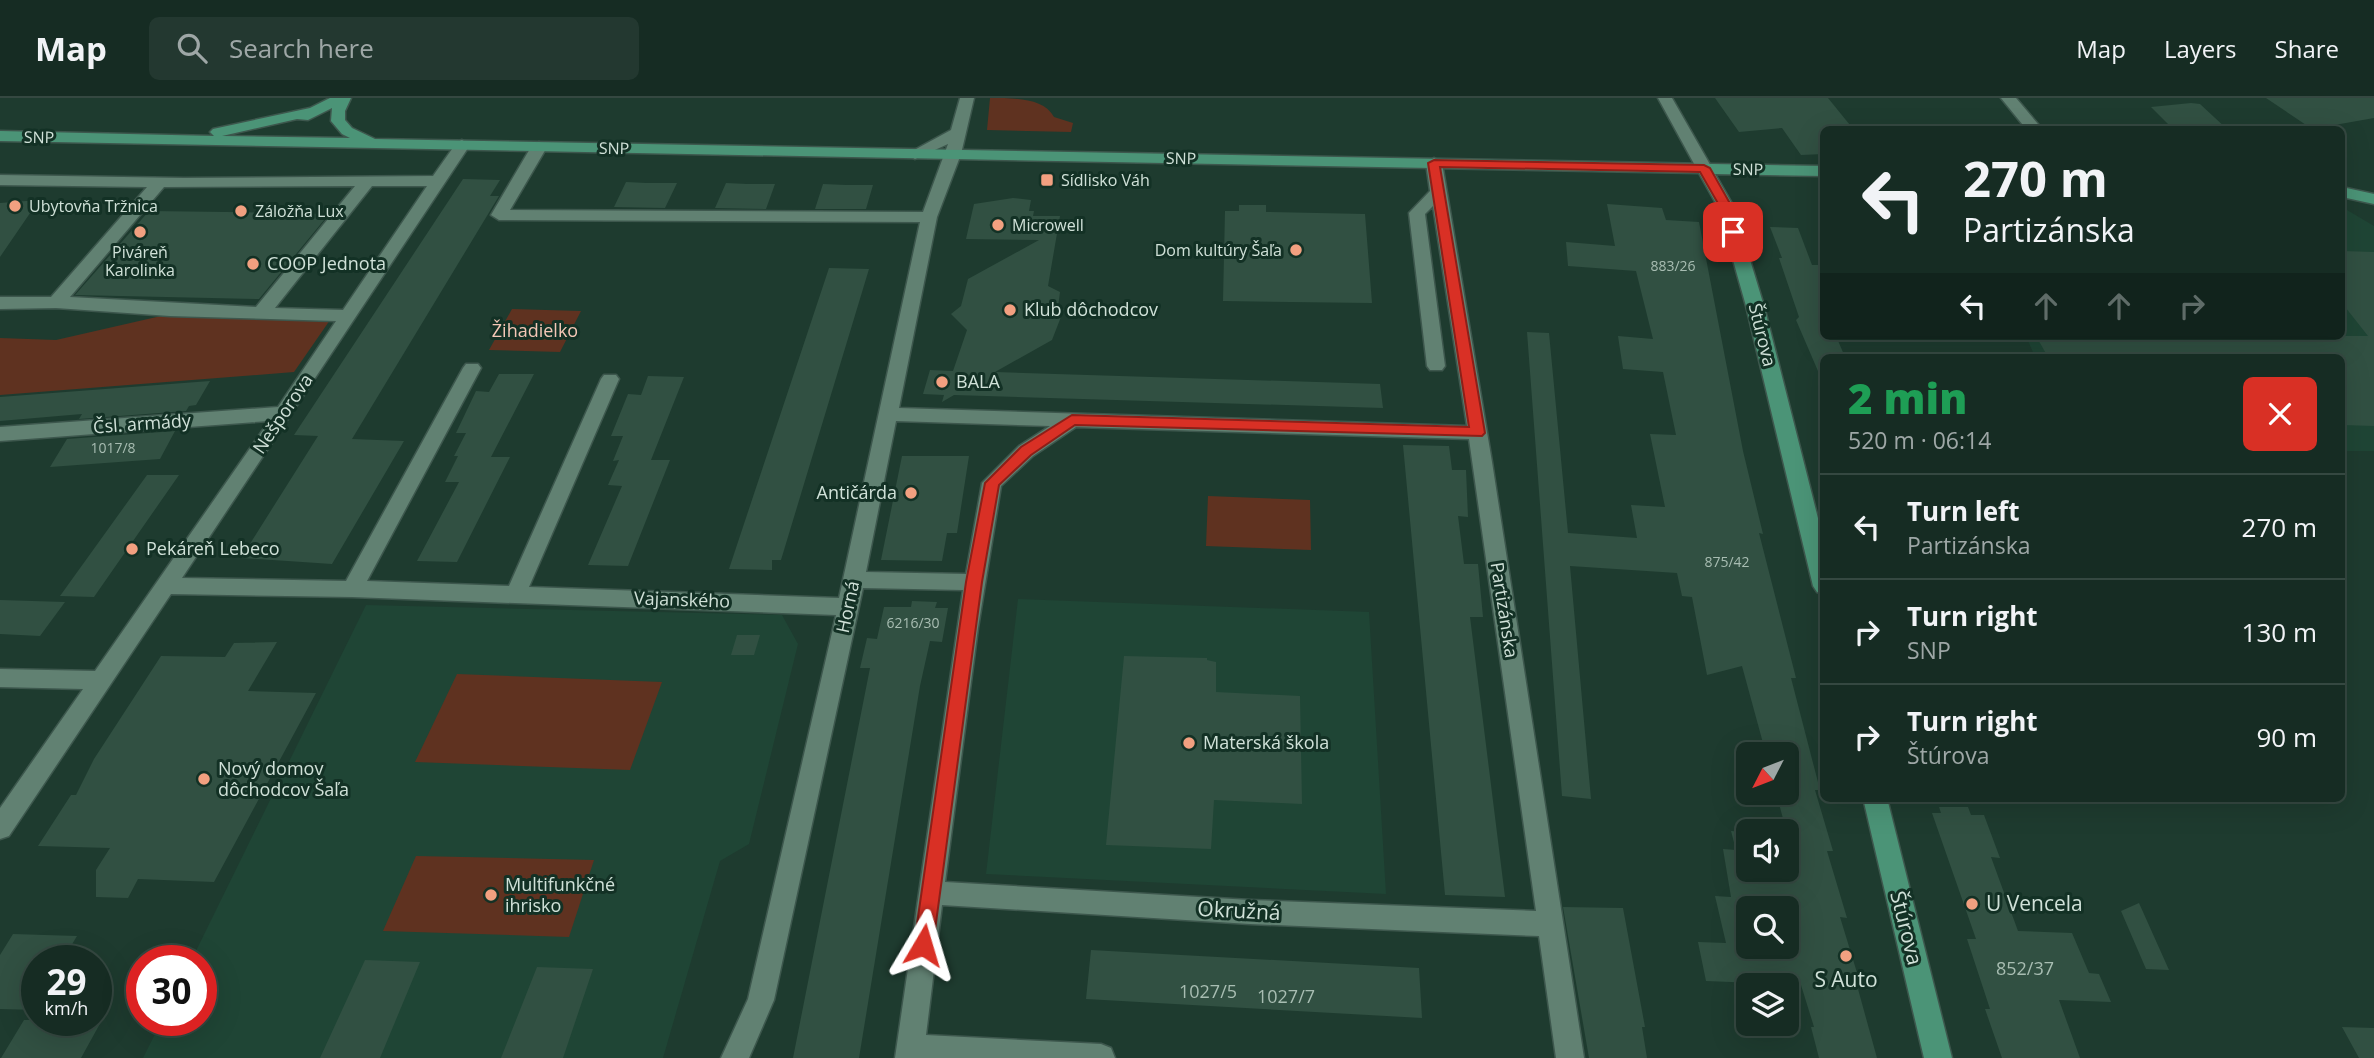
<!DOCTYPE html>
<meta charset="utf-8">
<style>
:root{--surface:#162c23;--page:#233830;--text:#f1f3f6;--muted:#9ea7a6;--line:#354841}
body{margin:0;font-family:"Open Sans",sans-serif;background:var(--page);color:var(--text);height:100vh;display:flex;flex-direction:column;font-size:26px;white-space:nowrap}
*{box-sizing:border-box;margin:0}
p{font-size:23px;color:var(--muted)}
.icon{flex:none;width:38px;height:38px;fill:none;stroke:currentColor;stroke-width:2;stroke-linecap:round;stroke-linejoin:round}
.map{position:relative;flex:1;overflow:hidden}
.drawer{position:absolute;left:1820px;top:256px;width:525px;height:448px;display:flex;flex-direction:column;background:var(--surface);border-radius:10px;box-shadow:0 7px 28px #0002,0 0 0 2px var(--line)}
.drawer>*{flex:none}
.top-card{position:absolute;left:1820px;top:28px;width:525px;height:214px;border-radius:10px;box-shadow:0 7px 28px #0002,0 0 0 2px var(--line);background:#162c23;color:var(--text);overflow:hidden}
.needle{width:46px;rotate:228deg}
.fabs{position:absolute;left:1736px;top:644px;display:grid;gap:14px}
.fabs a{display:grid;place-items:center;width:63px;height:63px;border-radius:10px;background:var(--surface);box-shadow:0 7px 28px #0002,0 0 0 2px var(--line);font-size:35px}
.speed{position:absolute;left:21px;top:847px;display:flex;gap:14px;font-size:35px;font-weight:700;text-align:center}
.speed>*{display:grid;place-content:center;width:91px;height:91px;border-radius:50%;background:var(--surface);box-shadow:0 7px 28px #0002,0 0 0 2px var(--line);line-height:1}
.speed small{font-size:18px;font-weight:400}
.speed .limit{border:10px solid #d22;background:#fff;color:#111}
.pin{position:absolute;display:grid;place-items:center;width:60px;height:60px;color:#fff;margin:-30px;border-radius:14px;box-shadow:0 4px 10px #0006}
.me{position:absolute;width:77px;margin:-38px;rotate:7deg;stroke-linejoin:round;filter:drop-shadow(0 0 5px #0008)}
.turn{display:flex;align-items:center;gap:24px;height:147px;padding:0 28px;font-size:32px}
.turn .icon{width:91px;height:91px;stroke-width:2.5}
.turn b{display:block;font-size:49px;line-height:60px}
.lanes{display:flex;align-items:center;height:66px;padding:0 28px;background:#0003;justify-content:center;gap:35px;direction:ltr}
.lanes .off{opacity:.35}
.round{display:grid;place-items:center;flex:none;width:74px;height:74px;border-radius:10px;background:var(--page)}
.overview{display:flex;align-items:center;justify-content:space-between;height:119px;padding:0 28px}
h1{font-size:42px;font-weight:800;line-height:52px;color:#1e9e55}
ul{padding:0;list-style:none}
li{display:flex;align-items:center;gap:21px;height:105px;padding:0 28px;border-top:2px solid var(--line)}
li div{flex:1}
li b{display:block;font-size:26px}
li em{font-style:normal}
header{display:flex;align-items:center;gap:42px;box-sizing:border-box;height:98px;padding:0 35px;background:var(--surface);border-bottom:2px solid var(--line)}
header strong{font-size:33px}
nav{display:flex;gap:38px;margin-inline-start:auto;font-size:24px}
.search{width:490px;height:63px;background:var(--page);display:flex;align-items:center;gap:18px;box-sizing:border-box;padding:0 24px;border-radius:10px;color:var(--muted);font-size:26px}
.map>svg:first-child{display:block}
.built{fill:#1f4535}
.green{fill:#5f3220}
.building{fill:#315042;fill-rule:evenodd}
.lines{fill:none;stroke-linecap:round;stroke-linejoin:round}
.minor-casing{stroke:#3d574d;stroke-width:3}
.major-casing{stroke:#3d574d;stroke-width:3}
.minor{fill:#618172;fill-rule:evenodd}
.major{fill:#4b9477;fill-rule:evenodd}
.route{fill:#d93025;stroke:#8d1f18;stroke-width:2}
.poi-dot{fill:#f2a080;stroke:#133125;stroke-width:2.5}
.labels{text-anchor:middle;stroke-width:6;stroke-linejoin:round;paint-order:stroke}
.number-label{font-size:14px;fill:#a8bdb2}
.far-street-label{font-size:16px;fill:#d0e1d8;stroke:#133125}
.far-poi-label{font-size:16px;fill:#d0e1d8;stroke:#133125;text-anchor:start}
.poi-label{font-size:18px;fill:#d0e1d8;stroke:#133125;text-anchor:start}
.park-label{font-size:18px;fill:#f4c7b6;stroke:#133125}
.street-label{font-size:18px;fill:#d0e1d8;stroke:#133125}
.near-number-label{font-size:18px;fill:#a8bdb2}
.near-poi-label{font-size:21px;fill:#d0e1d8;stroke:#133125;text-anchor:start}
.near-street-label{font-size:21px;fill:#d0e1d8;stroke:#133125}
</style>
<header>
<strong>Map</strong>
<div class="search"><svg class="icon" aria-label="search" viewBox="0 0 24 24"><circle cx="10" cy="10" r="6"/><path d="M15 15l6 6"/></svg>Search here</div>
<nav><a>Map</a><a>Layers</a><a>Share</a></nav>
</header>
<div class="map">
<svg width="2374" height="960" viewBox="0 0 2374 960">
<rect width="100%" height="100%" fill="#1e3b2f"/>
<path class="built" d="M2342,109L2374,128V353H2342V259H2035L2026,238H2342Z
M1018,501L1369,514L1386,796L986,776Z
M366,507L782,517L798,546L749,746L720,763L663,960H143L162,922H201V863H191Z"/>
<path class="green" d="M990,0C1015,0 1044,0 1054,19L1073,25L1071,34L987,32Z
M512,211L581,213L560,254L489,252Z
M161,218L330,222L294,274L0,297V240L56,242Z
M1208,398L1310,402L1311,452L1206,448Z
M457,576L662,584L630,672L415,664Z
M416,758L594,762L569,839L383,833Z"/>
<path class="building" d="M1715,0H1828L1854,32H1824V56L1801,57L1782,30L1739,34Z
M2266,0H2374V20L2312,31Z
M2191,5L2200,6L2228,32H2174L2151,9Z
M463,81L500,82L490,98H499L352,341L404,343L332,466L241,460L318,338L294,337Z
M626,84L646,85H677L665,110L614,109Z
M726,85L747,86H775L766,111L715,110Z
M823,86L846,87H873L866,111H815Z
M1013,100L1031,102L1029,113H1034L1033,118H1060L1048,188L1060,194L1058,209L1064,211L1052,242L995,274L1380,286L1383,310L954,297L942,304L944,297L923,296L930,272L953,273L967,232L951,216L961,208L968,181L1039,142L966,141L974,106Z
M39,102L0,159V105Z
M1607,106L1662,110L1666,122L1699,124L1743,353L1763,436L1759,435L1796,580H1791L1820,692H1815L1833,753H1827L1847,820L1840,819L1862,891H1858L1877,960H1819L1811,929H1814L1801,887L1706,883L1698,844L1726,845L1715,798L1731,799L1723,751L1736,752L1731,733L1748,734V772H1787V735L1776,695H1787V656H1766L1742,568L1707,577L1692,499L1682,498L1677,475L1570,468L1591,701L1562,698L1527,234L1549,235L1568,435L1637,440L1631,407L1665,409L1650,336L1676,337L1663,274L1623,271L1618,238L1653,241L1636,173L1568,168L1566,144L1615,148ZM1748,810H1787V849H1748Z
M1239,107H1266V114L1365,116L1372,205L1223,203L1225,113H1239Z
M149,113L226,114L329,116L259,201L75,197Z
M1770,129L1798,130L1812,167H1824V238H1836L1845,259H1824V287L1796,222L1799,219L1779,160H1782Z
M2342,153L2374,154V328L2342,327V259H2048L2036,238H2368L2342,205Z
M829,170L869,171L781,462H772V472L729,471Z
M499,276H534L491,359H510L457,464L417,463L459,384H445L458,358H454L466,335H456L476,293L489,294Z
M648,278L684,279L651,362H670L628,468L588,467L622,388L608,387L619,362L613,363L623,338H611L628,296L641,297Z
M210,283L196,307L189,308L186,313L79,321L82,316L0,323V299Z
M175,333L160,361L50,369L67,341Z
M1403,347L1449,348L1452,372H1466L1468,419L1458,418L1464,466H1478L1483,519H1470L1505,799L1445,797Z
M902,358H969L957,435H947L942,463L881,462Z
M147,377H179L94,499L60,498Z
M0,502L65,504L40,538L0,536Z
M912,503L937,504L935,510H948L942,544L930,543L920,588L859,960H793L870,570H860L867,540L877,541L884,509H911Z
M737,537H760L754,557H731Z
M277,544L248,593L316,595L214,784L138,781L128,800L96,799V772L110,750L38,748L71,697H76L94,661L161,558L225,559L234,545Z
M1124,558L1207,560V562L1216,564V594L1300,598L1302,706L1214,702L1211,751L1106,747Z
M1939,709H1968L1971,717H1984L2000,760L1991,759L2018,833L2072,835L2089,875L2099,876L2111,904L2059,902L2080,960H2002L1985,911H1990L1967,841H1976L1932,715H1941Z
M2139,805L2169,872L2146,871L2121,813Z
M1563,809L1623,810L1645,929H1642L1647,960H1589Z
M13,836L77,838L62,863H37V912L0,911V857Z
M1091,852L1419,870L1422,920L1086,901Z
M365,862L420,864L380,960H320Z
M537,869L593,871L563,960H501Z
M24,922H102L81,960H1Z
M2342,929L2374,930V960H2359Z"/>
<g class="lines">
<g class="minor-casing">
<path id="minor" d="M960,0H974L961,56L937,119L899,310L1467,328L1433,108L1425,116L1445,268L1442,272H1430L1427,268L1409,115L1430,93L1426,65L1434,60L1442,65L1492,364L1584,960H1556L1539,838L1250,826L942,807L926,937L1101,946L1111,950L1115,960H895L963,492L863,490L774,902L749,960H721L748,901L836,517L352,499L171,496L9,738L0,741V710L83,591L0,589V571L95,573L269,323L0,343V329L278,309L336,223L170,218L56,210L0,211V199H51L147,89L0,87V77L184,80L433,78L457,44L462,42L470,47L182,480L346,483L463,270L466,266H478L481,270L367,483L509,488L601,281L604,277H616L619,281L529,489L839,500L920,124L499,122L491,117L531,49L539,44L547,49L510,112L923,114L948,46L915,61L907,56L951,32ZM355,88L256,209L70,199L164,89ZM372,88H427L343,212L275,210ZM896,323L1050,328L1019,348L982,385L966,476L866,474ZM1076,329L1469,341L1536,813L1250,802L945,784L978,530L1001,388L1033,358Z
M1658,0H1672L1712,70L1710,73H1698Z
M2001,0H2016L2043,32H2027Z"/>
</g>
<g class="major-casing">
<path id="major" d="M330,0H351L345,13V22L352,30L375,41L1824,68V78L1715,76L1734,109L1764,208L1824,444V496L1817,494L1813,488L1746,208L1718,109L1699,75L0,43V33L214,38L210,34L213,31L310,10ZM332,10L331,23L342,36L350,40L222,38L297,21L308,22Z
M2342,89L2374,96V106L2342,99Z
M1863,700H1887L1952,960H1924Z"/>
</g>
<use href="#minor" class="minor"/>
<use href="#major" class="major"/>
</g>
<path class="route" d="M1434,62L1704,67L1710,70L1732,109L1739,134L1733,137L1727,134L1720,109L1700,74L1440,69L1485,335L1482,338L1075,327L1031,357L999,387L982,484L933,847L930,854L923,856L916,854L914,847L966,484L985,385L1021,349L1072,317L1469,329L1428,65Z"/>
<g class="poi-dot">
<rect x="1040" y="75" width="14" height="14" rx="3.5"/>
<circle cx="15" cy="108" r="7"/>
<circle cx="241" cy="113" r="7"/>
<circle cx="998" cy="127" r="7"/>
<circle cx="140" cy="134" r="7"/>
<circle cx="1296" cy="152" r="7"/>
<circle cx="253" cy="166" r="7"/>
<circle cx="1010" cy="212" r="7"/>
<circle cx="942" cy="284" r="7"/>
<circle cx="911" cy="395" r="7"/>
<circle cx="132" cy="451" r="7"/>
<circle cx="1189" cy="645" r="7"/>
<circle cx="204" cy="681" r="7"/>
<circle cx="491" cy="797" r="7"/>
<circle cx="1972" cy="806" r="7"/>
<circle cx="1846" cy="858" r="7"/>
</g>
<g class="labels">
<g class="number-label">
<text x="1673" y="173">883/26</text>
<text x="113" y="355">1017/8</text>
<text x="1727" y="469">875/42</text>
<text x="913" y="530">6216/30</text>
</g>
<g class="far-street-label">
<text transform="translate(39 39) rotate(1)" y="6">SNP</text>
<text transform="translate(614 50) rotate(1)" y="6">SNP</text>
<text transform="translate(1181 60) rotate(1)" y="6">SNP</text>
<text transform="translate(1748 71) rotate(1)" y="6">SNP</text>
</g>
<g class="far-poi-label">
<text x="1061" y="88">Sídlisko Váh</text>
<text x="29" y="114">Ubytovňa Tržnica</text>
<text x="255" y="119">Záložňa Lux</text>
<text x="1012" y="133">Microwell</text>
<text x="1282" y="158" text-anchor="end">Dom kultúry Šaľa</text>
<text x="140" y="160" text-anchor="middle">Piváreň<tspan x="140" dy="18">Karolinka</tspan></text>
</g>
<g class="poi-label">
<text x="267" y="172">COOP Jednota</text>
<text x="1024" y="218">Klub dôchodcov</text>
<text x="956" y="290">BALA</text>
<text x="897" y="401" text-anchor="end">Antičárda</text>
<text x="146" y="457">Pekáreň Lebeco</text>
<text x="1203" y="651">Materská škola</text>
<text x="218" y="677">Nový domov<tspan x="218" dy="21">dôchodcov Šaľa</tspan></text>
<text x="505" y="793">Multifunkčné<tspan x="505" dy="21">ihrisko</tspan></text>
</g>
<g class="park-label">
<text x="535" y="239">Žihadielko</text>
</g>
<g class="street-label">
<text transform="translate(1762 237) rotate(76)" y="6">Štúrova</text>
<text transform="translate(283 316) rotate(-56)" y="6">Nešporova</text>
<text transform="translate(142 326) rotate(-4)" y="6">Čsl. armády</text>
<text transform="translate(682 502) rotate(2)" y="6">Vajanského</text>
<text transform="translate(848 509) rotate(-78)" y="6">Horná</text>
<text transform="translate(1504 512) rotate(81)" y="6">Partizánska</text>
</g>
<g class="near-number-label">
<text x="2025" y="877">852/37</text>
<text x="1208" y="900">1027/5</text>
<text x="1286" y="905">1027/7</text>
</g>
<g class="near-poi-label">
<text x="1986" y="813">U Vencela</text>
<text x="1846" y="889" text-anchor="middle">S Auto</text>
</g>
<g class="near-street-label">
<text transform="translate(1239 813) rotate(3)" y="7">Okružná</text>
<text transform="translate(1906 830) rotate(76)" y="7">Štúrova</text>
</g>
</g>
</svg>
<div class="fabs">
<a><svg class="needle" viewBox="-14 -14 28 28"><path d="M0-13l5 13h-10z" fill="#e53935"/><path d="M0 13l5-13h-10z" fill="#9ea7a6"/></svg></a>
<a><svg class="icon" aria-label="sound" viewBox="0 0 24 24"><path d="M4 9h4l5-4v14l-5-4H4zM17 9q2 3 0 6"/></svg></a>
<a><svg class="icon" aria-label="search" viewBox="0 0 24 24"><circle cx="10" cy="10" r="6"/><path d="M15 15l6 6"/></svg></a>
<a><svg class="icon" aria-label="layers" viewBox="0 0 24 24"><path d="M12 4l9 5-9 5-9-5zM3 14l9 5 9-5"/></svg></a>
</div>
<div class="speed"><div>29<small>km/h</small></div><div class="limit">30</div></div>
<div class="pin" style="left:1733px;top:134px;background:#d93025"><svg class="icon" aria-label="arrive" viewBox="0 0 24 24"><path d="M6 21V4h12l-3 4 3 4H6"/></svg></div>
<svg class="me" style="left:923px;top:847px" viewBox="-20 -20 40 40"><path d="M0-17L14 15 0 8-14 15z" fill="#d93025" stroke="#fff" stroke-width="4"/></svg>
<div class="top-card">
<div class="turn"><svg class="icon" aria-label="left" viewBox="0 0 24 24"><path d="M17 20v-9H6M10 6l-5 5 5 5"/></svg><div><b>270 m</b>Partizánska</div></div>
<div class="lanes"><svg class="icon" aria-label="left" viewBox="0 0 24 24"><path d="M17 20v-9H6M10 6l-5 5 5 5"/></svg><svg class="icon off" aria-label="ahead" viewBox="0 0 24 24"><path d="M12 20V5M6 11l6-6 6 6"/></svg><svg class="icon off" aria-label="ahead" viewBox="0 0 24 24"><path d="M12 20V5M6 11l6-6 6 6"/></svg><svg class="icon off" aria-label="right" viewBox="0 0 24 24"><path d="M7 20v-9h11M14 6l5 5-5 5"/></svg></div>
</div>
<section class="drawer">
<div class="overview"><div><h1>2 min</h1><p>520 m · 06:14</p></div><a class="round" style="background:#d93025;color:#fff"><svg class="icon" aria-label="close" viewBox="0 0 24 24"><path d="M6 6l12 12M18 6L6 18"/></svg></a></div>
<ul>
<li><svg class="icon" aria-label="left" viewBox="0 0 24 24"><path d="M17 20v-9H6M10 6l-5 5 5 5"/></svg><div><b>Turn left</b><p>Partizánska</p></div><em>270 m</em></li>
<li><svg class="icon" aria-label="right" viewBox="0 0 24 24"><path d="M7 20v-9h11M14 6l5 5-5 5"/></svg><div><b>Turn right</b><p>SNP</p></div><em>130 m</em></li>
<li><svg class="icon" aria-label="right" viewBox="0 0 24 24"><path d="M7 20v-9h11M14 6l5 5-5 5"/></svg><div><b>Turn right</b><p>Štúrova</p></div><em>90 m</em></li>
</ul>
</section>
</div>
